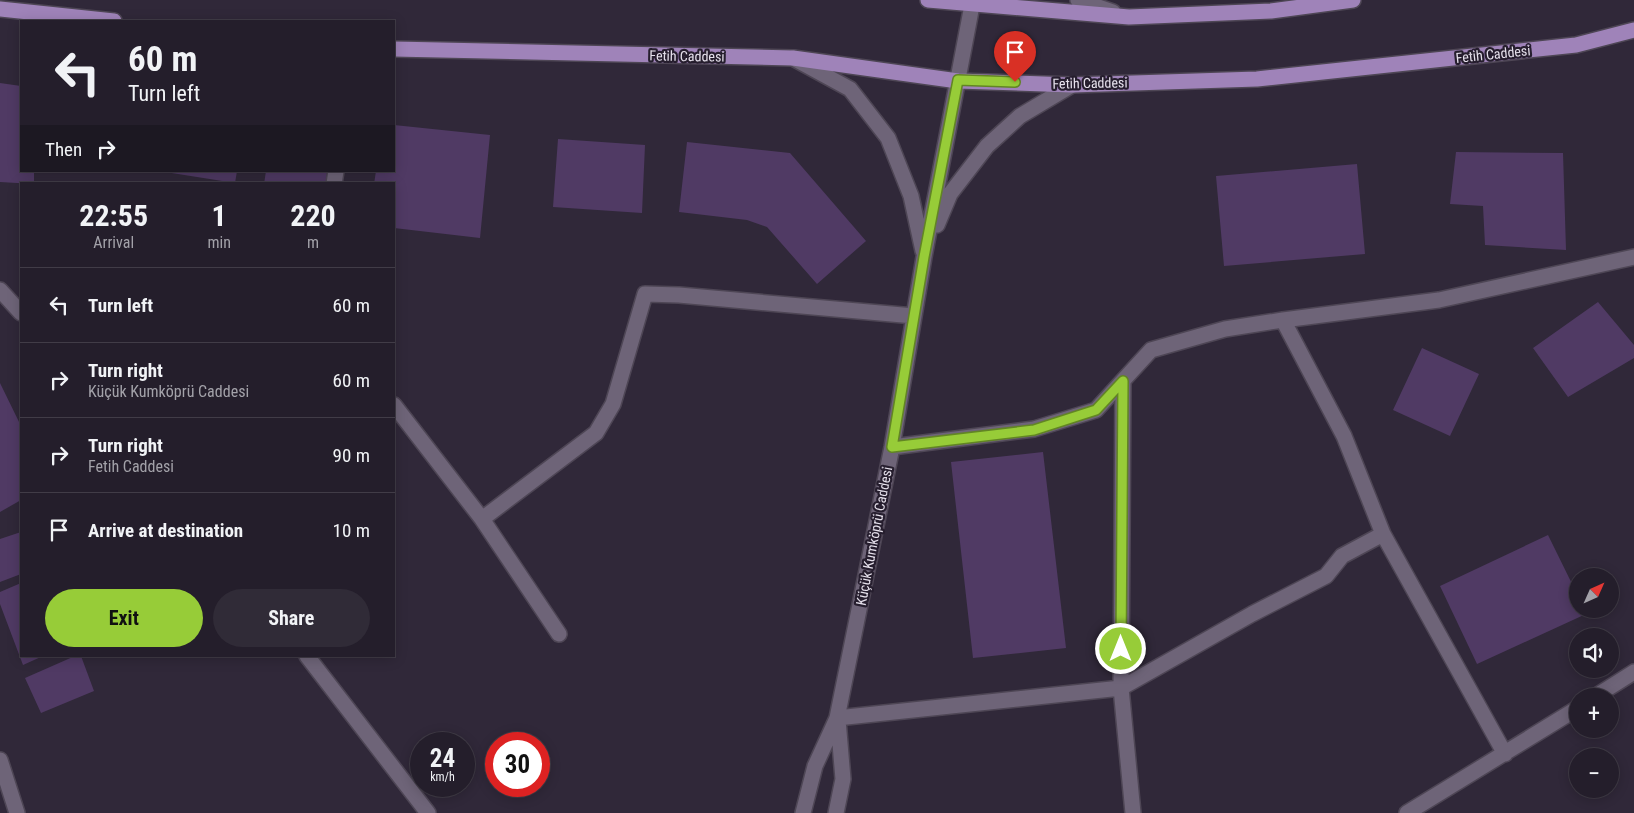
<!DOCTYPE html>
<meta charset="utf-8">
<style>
:root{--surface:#241e2b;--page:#302b37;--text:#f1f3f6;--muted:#a3a2a9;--line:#413c47;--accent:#97cc38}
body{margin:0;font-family:"Roboto Condensed",sans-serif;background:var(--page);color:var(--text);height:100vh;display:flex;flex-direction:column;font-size:19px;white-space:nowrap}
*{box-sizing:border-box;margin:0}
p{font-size:16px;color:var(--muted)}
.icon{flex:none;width:28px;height:28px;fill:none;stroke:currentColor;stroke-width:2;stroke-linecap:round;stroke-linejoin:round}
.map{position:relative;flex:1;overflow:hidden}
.side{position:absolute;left:20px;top:182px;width:375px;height:475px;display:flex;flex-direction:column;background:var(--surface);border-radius:0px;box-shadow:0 2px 12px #0003,0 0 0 1px var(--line)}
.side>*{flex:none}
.hud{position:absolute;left:20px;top:20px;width:375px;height:152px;border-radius:0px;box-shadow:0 2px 12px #0003,0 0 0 1px var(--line);background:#241e2b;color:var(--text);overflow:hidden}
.needle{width:32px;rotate:45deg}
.buttons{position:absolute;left:1569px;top:568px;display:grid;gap:10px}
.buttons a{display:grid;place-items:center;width:50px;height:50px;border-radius:50%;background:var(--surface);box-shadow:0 2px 12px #0003,0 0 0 1px var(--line);font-size:25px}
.speed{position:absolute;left:410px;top:732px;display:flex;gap:10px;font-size:25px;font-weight:700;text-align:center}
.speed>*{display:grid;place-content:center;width:65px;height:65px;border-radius:50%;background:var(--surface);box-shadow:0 2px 12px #0003,0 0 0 1px var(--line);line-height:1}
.speed small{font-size:12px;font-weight:400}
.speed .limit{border:8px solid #d22;background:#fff;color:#111}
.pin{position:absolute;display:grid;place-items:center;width:42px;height:42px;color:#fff;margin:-51px -21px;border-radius:50% 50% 50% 0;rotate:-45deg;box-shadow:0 0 5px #0007}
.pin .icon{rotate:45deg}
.me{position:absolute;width:55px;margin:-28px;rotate:0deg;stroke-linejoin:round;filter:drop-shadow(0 0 4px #0008)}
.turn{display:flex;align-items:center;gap:18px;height:105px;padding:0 25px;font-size:22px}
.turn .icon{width:65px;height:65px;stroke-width:2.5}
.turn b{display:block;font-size:35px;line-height:42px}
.then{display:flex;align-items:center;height:48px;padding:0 25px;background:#0003;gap:10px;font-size:19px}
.eta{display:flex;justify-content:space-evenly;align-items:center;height:85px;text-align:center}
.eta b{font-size:30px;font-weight:700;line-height:35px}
.cta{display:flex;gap:10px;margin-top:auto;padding:10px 25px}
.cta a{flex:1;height:58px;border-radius:30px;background:var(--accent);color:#111;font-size:20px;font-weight:700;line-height:58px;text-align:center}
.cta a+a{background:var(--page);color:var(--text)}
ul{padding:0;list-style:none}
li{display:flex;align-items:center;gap:15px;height:75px;padding:0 25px;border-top:1px solid var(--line)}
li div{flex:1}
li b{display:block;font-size:19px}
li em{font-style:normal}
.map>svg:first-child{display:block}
.building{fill:#503a64}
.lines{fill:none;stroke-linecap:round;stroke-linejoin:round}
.minor-casing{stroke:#4e4655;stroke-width:18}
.major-casing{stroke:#4e4655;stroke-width:18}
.minor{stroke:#6e6478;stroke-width:15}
.major{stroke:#9f83b9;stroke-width:15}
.route-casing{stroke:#628524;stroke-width:12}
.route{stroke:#97cc38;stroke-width:9}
.labels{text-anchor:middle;stroke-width:4.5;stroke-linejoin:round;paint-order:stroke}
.street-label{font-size:14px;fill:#e6e1ec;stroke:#261e2e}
</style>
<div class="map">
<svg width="1634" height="813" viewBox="0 0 1634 813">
<rect width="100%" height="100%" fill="#302839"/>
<path class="building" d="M0,83L21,86V171H34V184L0,182Z
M394,125L490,135L480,238L394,228V184H374L376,171H394Z
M558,139L645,145L642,213L553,207Z
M687,142L790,153L866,241L817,284L767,227L747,220L679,212Z
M1456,152L1563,153L1566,250L1485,245L1483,206L1450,204Z
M1357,164L1365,254L1224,266L1216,176Z
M159,171H237L235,183Z
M266,171H327L326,184H264Z
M1598,302L1634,345V358L1568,397L1533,348Z
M1422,348L1479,374L1450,436L1393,410Z
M0,383L21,426V500L0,512Z
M1043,452L1066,648L973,658L951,462Z
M21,532V574L0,582V539Z
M1548,535L1578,596V609H1583L1586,614L1477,664L1440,586Z
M21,583V656H43L23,665L0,604V592Z
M75,656H81L94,691L41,713L25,678Z"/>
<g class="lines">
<g class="minor-casing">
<path id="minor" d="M1078,0L1113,12
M793,58L850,89L888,138L911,196L923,251
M334,184L336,171
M937,225L950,194L987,146L1020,116L1072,85
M0,290L21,313
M1283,320L1439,300L1634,257
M1123,381L1121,688L1133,813
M394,405L482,519L596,433L613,404L645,294L679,295L914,316
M892,447L1034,429L1096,410L1151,350L1225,329L1283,320L1344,436L1383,534L1505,754
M482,519L559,634
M307,656L428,813
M1596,696L1634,672
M837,718L1121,688L1252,614L1326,576L1342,556L1383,534
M0,760L17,813
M803,813L815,766L837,718L892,447L924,257L973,0
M836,813L843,779L838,720
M1407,813L1578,708"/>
</g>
<g class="major-casing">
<path id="major" d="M928,0L1129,17L1271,11L1353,0
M0,9L114,21
M394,49L793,58L958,81L1072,85L1257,79L1576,45L1634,30"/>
</g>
<use href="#minor" class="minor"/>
<use href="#major" class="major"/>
</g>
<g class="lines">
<g class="route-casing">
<path id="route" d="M1015,82L958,80L924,257L892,447L1034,430L1096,410L1123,381L1121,649"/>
</g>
<use href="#route" class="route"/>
</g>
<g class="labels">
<g class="street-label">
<text transform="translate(1493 54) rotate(-6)" y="5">Fetih Caddesi</text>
<text transform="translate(687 56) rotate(1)" y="5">Fetih Caddesi</text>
<text transform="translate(1090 83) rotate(-1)" y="5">Fetih Caddesi</text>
<text transform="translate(874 536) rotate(-79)" y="5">Küçük Kumköprü Caddesi</text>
</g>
</g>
</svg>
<div class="buttons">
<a><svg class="needle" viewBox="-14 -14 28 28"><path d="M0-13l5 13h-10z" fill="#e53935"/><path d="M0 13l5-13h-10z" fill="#a3a2a9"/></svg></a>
<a><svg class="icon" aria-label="sound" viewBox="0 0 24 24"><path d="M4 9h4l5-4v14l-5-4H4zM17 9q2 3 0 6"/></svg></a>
<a>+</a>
<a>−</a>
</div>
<div class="speed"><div>24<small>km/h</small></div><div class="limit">30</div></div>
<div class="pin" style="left:1015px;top:82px;background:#d93025"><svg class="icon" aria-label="arrive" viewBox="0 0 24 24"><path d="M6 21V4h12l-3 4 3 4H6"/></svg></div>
<svg class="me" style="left:1121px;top:649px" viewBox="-20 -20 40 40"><circle r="17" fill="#97cc38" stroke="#fff" stroke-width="3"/><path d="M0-11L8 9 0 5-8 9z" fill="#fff"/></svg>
<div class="hud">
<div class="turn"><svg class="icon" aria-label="left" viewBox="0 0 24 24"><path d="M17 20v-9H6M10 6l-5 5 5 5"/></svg><div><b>60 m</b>Turn left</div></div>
<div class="then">Then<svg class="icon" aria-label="right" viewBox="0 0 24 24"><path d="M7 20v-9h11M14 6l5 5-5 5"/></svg></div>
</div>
<section class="side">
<div class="eta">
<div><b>22:55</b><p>Arrival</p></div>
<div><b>1</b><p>min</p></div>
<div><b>220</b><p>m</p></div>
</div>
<ul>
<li><svg class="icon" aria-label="left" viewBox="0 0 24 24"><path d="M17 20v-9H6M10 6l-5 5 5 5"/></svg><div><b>Turn left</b></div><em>60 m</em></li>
<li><svg class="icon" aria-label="right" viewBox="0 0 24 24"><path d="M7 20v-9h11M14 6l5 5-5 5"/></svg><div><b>Turn right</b><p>Küçük Kumköprü Caddesi</p></div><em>60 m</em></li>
<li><svg class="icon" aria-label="right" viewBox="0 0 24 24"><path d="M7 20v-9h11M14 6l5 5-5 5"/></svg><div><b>Turn right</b><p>Fetih Caddesi</p></div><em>90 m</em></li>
<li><svg class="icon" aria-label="arrive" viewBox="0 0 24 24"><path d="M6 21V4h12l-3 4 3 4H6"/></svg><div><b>Arrive at destination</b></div><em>10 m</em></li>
</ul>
<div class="cta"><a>Exit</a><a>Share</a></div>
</section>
</div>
